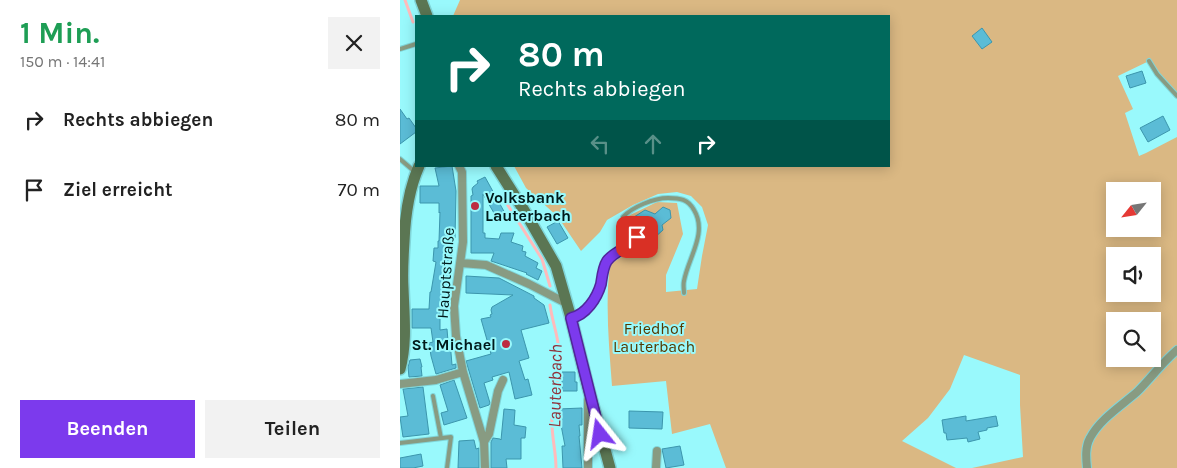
<!DOCTYPE html>
<html lang="de">
<meta charset="utf-8">
<style>
:root{--surface:#fff;--page:#f2f2f2;--text:#222;--muted:#767676;--accent:#7c3aed}
body{margin:0;font-family:Karla,sans-serif;background:var(--page);color:var(--text);height:100vh;display:flex;flex-direction:column;font-size:19px;white-space:nowrap}
*{box-sizing:border-box;margin:0}
p{font-size:16px;color:var(--muted)}
.icon{flex:none;width:28px;height:28px;fill:none;stroke:currentColor;stroke-width:2;stroke-linecap:round;stroke-linejoin:round}
.map{position:relative;flex:1;overflow:hidden}
.drawer{display:flex;flex-direction:column;background:var(--surface);width:400px}
.drawer>*{flex:none}
.banner{position:absolute;left:15px;top:15px;width:475px;height:152px;border-radius:0px;box-shadow:0 2px 12px #0003;background:#00695c;color:#fff;overflow:hidden}
.needle{width:32px;rotate:240deg}
.controls{position:absolute;left:706px;top:182px;display:grid;gap:10px}
.controls a{display:grid;place-items:center;width:55px;height:55px;border-radius:0px;background:var(--surface);box-shadow:0 2px 12px #0003;font-size:25px}
.pin{position:absolute;display:grid;place-items:center;width:42px;height:42px;color:#fff;margin:-21px;border-radius:10px;box-shadow:0 2px 8px #0006}
.me{position:absolute;width:55px;margin:-28px;rotate:345deg;stroke-linejoin:round;filter:drop-shadow(0 0 4px #0008)}
.turn{display:flex;align-items:center;gap:18px;height:105px;padding:0 20px;font-size:22px}
.turn .icon{width:65px;height:65px;stroke-width:2.5}
.turn b{display:block;font-size:35px;line-height:42px}
.lanes{display:flex;align-items:center;height:48px;padding:0 20px;background:#0003;justify-content:center;gap:25px;direction:ltr}
.lanes .off{opacity:.35}
.round{display:grid;place-items:center;flex:none;width:52px;height:52px;border-radius:0px;background:var(--page)}
.summary{display:flex;align-items:center;justify-content:space-between;height:85px;padding:0 20px}
h1{font-size:30px;font-weight:700;line-height:38px;color:#1e9e55}
.button{display:flex;gap:10px;margin-top:auto;padding:10px 20px}
.button a{flex:1;height:58px;border-radius:0px;background:var(--accent);color:#fff;font-size:20px;font-weight:700;line-height:58px;text-align:center}
.button a+a{background:var(--page);color:var(--text)}
ul{padding:0;list-style:none}
li{display:flex;align-items:center;gap:15px;height:70px;padding:0 20px}
li div{flex:1}
li b{display:block;font-size:19px}
li em{font-style:normal}
main{display:flex;flex:1;min-height:0}
.map>svg:first-child{display:block}
.green{fill:#dab883;fill-rule:evenodd}
.lines{fill:none;stroke-linecap:round;stroke-linejoin:round}
.stream{stroke:#febbbb;stroke-width:3}
.building{fill:#5bbcd6;stroke:#3c96ad}
.lane-casing{stroke:#81d5d8;stroke-width:6}
.street-casing{stroke:#81d5d8;stroke-width:10}
.secondary-casing{stroke:#81d5d8;stroke-width:14}
.lane{stroke:#889b82;stroke-width:4}
.street{stroke:#889b82;stroke-width:8}
.secondary{stroke:#5b7653;stroke-width:11}
.route-casing{stroke:#51269a;stroke-width:12}
.route{stroke:#7c3aed;stroke-width:9}
.poi-dot{fill:#bd2c41;stroke:#99f9fc;stroke-width:2}
.labels{text-anchor:middle;stroke-width:4;stroke-linejoin:round;paint-order:stroke}
.poi-label{font-size:16px;font-weight:bold;fill:#00191a;stroke:#99f9fc;text-anchor:start}
.street-label{font-size:16px;fill:#00191a;stroke:#99f9fc}
.park-label{font-size:16px;fill:#553900;stroke:#99f9fc}
.water-label{font-size:18px;font-style:italic;fill:#90313a;stroke:#99f9fc}
</style>
<main>
<section class="drawer">
<div class="summary"><div><h1>1 Min.</h1><p>150 m · 14:41</p></div><a class="round"><svg class="icon" aria-label="close" viewBox="0 0 24 24"><path d="M6 6l12 12M18 6L6 18"/></svg></a></div>
<ul>
<li><svg class="icon" aria-label="right" viewBox="0 0 24 24"><path d="M7 20v-9h11M14 6l5 5-5 5"/></svg><div><b>Rechts abbiegen</b></div><em>80 m</em></li>
<li><svg class="icon" aria-label="arrive" viewBox="0 0 24 24"><path d="M6 21V4h12l-3 4 3 4H6"/></svg><div><b>Ziel erreicht</b></div><em>70 m</em></li>
</ul>
<div class="button"><a>Beenden</a><a>Teilen</a></div>
</section>
<div class="map">
<svg width="777" height="468" viewBox="0 0 777 468">
<rect width="100%" height="100%" fill="#99f9fc"/>
<path class="green" d="M60,0H777V96L757,74L749,61L718,76L733,109L725,113L739,156L746,153L777,137V468H572L623,457L620,405V375L564,355L550,389L528,418L502,441L556,468H326L310,424L272,434L266,381L212,386C209,345 205,304 210,264L233,250L244,251L248,240L228,216L257,202L277,203L283,234L266,275V292L297,289L302,256L308,225L302,207L291,196L277,192L258,194L233,205L207,220L200,232L181,251L158,217L126,188L114,166H489V16H53ZM715,191H752V229H715ZM715,256H752V294H715ZM715,321H752V359H715Z"/>
<g class="lines">
<path class="stream" d="M5,0L13,22
M102,196L142,259L150,286
M150,305C152,321 158,335 159,351C161,373 154,395 152,417C151,434 156,451 156,468"/>
</g>
<path class="building" d="M582,28L592,42L582,49L572,36Z
M742,71L746,83L730,88L726,76Z
M0,109L7,119L9,118L16,128V132L0,144Z
M763,116L770,130L748,142L740,128Z
M52,166L56,191L55,238L53,237L51,264L47,286H46L45,308H40V330L47,329L48,341H50L52,365L56,364V368L36,374L31,356L29,343L33,342L31,328H12V309H29L30,292H31L36,262L33,261L34,248H38V241H39L40,212L39,213V203H20V186H39L35,168Z
M85,177L106,215L98,220L83,194V233H85V238L99,239L101,233H114L111,242L123,246L122,251L126,252L125,256L138,263L136,268L142,271L138,280L126,274L127,273L91,261L94,253H71V196L73,195L72,189L73,187L78,183L77,181Z
M263,207L270,210L271,218L262,225L263,230L254,238L241,232L240,219L234,217L245,210L255,214Z
M158,221L168,238L157,244L147,227Z
M66,276L99,278L134,296V298L144,305L149,323L121,330L129,358L119,361L125,380L128,379L132,395L115,399L109,372L92,377L93,380L84,383L90,403L89,405L80,408L66,361L91,354L81,319L91,317L90,315L92,314L91,310L92,307L113,295L66,293Z
M20,359L22,367H21L22,376L9,377L8,367L10,360Z
M162,372H175V382H177V391H162Z
M54,380L67,418L44,425L41,413L48,411L40,385Z
M23,387L29,434L3,437L0,417L8,416L3,389Z
M182,408V425H179L180,436H179L182,468H163L162,446H165L161,425H158V409Z
M104,409L115,410L114,425L126,427L125,438H121V459H106L107,468H91V442L93,438L100,439L101,440Z
M229,411L263,412L262,429L229,428Z
M566,416V421L596,416L598,426L587,428V430L578,432L580,439L568,442L567,438L547,440L546,433H544L542,420Z
M74,440L76,449L79,448V468H58L59,441Z
M280,446L284,465L266,468L262,449Z
M21,454L23,466L13,468H0V458Z"/>
<g class="lines">
<g class="lane-casing">
<path id="lane" d="M0,49L16,44
M749,61L757,74L777,96
M0,159L14,171
M173,318C186,315 196,298 200,287C202,279 202,271 205,264C212,250 231,249 237,237C235,233 233,228 230,225C226,222 224,222 223,217C232,207 254,198 268,198C280,198 288,199 294,210C308,233 288,258 284,281C283,285 284,289 284,293
M33,396L41,438
M0,443L51,437L47,468"/>
</g>
<g class="street-casing">
<path id="street" d="M59,166L62,172L63,242L54,306L56,336L63,372L84,442L85,468
M61,263L86,265L129,284L166,303
M0,384L36,380L63,372
M188,400V468
M84,442L89,434L98,391L103,380
M256,468L257,451
M687,468C686,458 685,447 690,438C700,419 721,406 737,392C751,378 762,363 777,350"/>
</g>
<g class="secondary-casing">
<path id="secondary" d="M21,0L27,16
M96,166L125,212L156,266L171,318L188,387L210,468
M0,369C7,343 4,316 3,288C2,273 3,257 4,242C5,216 8,191 19,166"/>
</g>
<use href="#lane" class="lane"/>
<use href="#street" class="street"/>
<use href="#secondary" class="secondary"/>
</g>
<g class="lines">
<g class="route-casing">
<path id="route" d="M200,434L171,318C186,315 197,298 201,284C202,277 203,267 207,261C215,250 231,248 237,237"/>
</g>
<use href="#route" class="route"/>
</g>
<g class="poi-dot">
<circle cx="75" cy="206" r="5"/>
<circle cx="106" cy="344" r="5"/>
</g>
<g class="labels">
<g class="poi-label">
<text x="85" y="203">Volksbank<tspan x="85" dy="18">Lauterbach</tspan></text>
<text x="96" y="350" text-anchor="end">St. Michael</text>
</g>
<g class="street-label">
<text transform="translate(45 273) rotate(-86)" y="6">Hauptstraße</text>
</g>
<g class="park-label">
<text x="254" y="334">Friedhof<tspan x="254" dy="18">Lauterbach</tspan></text>
</g>
<g class="water-label">
<text transform="translate(155 386) rotate(-89)" y="6">Lauterbach</text>
</g>
</g>
</svg>
<div class="controls">
<a><svg class="needle" viewBox="-14 -14 28 28"><path d="M0-13l5 13h-10z" fill="#e53935"/><path d="M0 13l5-13h-10z" fill="#767676"/></svg></a>
<a><svg class="icon" aria-label="sound" viewBox="0 0 24 24"><path d="M4 9h4l5-4v14l-5-4H4zM17 9q2 3 0 6"/></svg></a>
<a><svg class="icon" aria-label="search" viewBox="0 0 24 24"><circle cx="10" cy="10" r="6"/><path d="M15 15l6 6"/></svg></a>
</div>
<div class="pin" style="left:237px;top:237px;background:#d93025"><svg class="icon" aria-label="arrive" viewBox="0 0 24 24"><path d="M6 21V4h12l-3 4 3 4H6"/></svg></div>
<svg class="me" style="left:200px;top:434px" viewBox="-20 -20 40 40"><path d="M0-17L14 15 0 8-14 15z" fill="#7c3aed" stroke="#fff" stroke-width="4"/></svg>
<div class="banner">
<div class="turn"><svg class="icon" aria-label="right" viewBox="0 0 24 24"><path d="M7 20v-9h11M14 6l5 5-5 5"/></svg><div><b>80 m</b>Rechts abbiegen</div></div>
<div class="lanes"><svg class="icon off" aria-label="left" viewBox="0 0 24 24"><path d="M17 20v-9H6M10 6l-5 5 5 5"/></svg><svg class="icon off" aria-label="ahead" viewBox="0 0 24 24"><path d="M12 20V5M6 11l6-6 6 6"/></svg><svg class="icon" aria-label="right" viewBox="0 0 24 24"><path d="M7 20v-9h11M14 6l5 5-5 5"/></svg></div>
</div>
</div>
</main>
